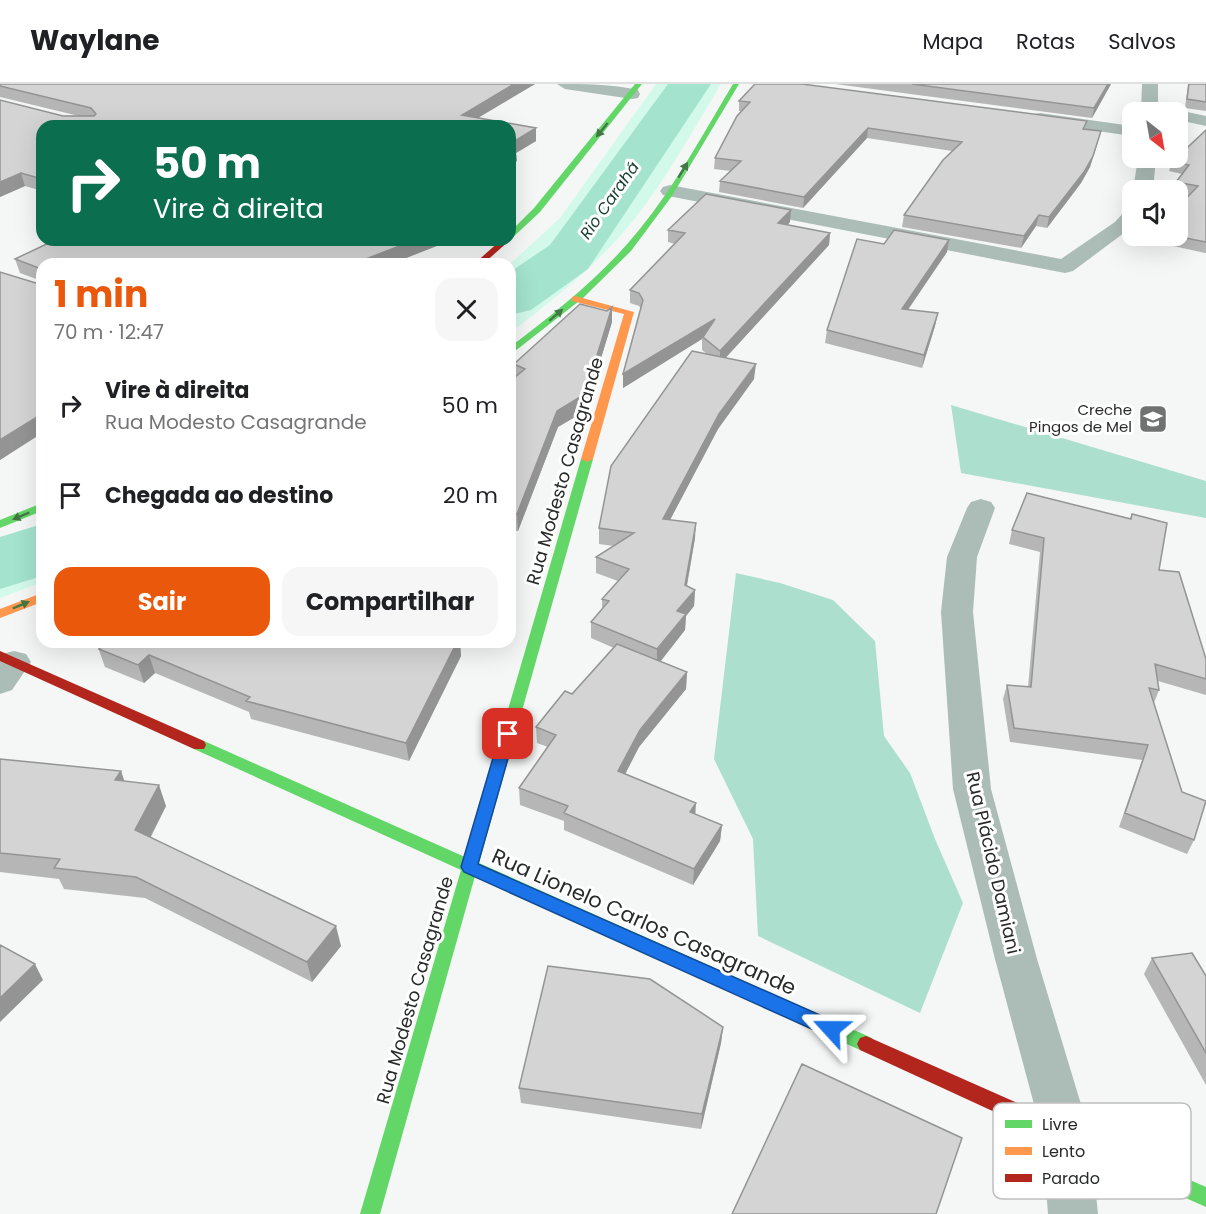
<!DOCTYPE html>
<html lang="pt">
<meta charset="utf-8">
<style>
:root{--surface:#fff;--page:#f6f6f6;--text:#202124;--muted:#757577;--line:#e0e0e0;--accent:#ea580c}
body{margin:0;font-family:Poppins,sans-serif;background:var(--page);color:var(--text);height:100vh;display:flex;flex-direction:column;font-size:22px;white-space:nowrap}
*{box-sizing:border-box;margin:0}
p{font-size:20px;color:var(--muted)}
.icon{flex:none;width:33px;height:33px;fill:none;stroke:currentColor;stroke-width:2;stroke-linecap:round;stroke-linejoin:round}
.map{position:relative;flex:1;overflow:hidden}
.panel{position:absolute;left:36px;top:174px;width:480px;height:390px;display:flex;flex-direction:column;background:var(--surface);border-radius:18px;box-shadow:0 6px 24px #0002}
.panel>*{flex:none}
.banner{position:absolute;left:36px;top:36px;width:480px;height:126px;border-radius:18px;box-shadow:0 6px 24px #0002;background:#0b6e4f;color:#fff;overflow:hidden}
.needle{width:39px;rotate:149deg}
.controls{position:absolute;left:1122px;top:18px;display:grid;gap:12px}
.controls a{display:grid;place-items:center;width:66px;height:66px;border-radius:12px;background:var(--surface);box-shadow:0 6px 24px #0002;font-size:30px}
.pin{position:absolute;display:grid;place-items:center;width:51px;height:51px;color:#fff;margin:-26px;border-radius:12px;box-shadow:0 3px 9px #0006}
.me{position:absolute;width:66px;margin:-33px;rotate:294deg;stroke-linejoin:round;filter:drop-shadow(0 0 4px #0008)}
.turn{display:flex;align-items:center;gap:21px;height:126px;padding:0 18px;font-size:27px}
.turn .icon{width:78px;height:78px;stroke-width:2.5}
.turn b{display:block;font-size:42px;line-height:51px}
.round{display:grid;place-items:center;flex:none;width:63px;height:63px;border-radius:18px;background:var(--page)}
.headline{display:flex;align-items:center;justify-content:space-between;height:102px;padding:0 18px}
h1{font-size:36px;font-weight:700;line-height:45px;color:var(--accent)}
.action{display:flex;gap:12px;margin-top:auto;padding:12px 18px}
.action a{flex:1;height:69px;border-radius:18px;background:var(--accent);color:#fff;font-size:24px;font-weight:700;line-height:69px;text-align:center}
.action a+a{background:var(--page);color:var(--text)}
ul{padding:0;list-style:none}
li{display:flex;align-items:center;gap:18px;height:90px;padding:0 18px}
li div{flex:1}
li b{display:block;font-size:22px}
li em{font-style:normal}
header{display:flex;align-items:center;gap:36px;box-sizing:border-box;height:84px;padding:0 30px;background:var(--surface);border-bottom:2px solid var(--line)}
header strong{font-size:28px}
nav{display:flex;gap:33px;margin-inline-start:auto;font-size:21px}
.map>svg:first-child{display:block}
.green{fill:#d3f9eb}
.forest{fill:#addfce}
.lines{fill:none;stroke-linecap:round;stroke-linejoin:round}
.river{fill:#a4e3ce;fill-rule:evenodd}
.street{fill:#acbcb6;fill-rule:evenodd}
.fast{fill:#63d668;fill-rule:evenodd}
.slow{fill:#ff974d;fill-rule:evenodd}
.jam{fill:#b3261e;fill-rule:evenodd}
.wall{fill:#b6b6b6}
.shaded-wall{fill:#949494}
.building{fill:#d4d4d4;stroke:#949494;stroke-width:1.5}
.oneway{fill:#437846}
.route{fill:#1a73e8;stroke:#114b97;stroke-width:1.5}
.labels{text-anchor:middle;stroke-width:6;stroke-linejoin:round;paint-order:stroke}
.far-poi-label{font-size:15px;fill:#292b2a;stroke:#fff;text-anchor:end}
.far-water-label{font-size:16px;font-style:italic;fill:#173f33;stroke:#fff}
.street-label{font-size:18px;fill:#292b2a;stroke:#fff}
.near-street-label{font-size:21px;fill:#292b2a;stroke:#fff}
.key{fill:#fff;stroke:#bfbfbf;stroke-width:1.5}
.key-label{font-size:16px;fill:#292b2a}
</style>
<header>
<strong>Waylane</strong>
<nav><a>Mapa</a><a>Rotas</a><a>Salvos</a></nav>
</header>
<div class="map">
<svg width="1206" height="1130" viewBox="0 0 1206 1130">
<rect width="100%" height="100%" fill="#f4f7f6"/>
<path class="green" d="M656,0H721C693,46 666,96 632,138C597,181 553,216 510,249V180L560,134Z
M42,443V498L0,514V460Z"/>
<path class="forest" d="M951,321L1206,397V434L961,389Z
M736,489L780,499L833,516L875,557L884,652L910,689L935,755L963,819L920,929L758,852L753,755L714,675Z"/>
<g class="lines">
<path class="river" d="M668,0H711L588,185L531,226L510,231V188L550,161Z
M42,440V492L0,505V453Z"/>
<path class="street" d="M557,0C584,0 611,0 638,6L640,10L638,14L632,15L565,5Z
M1142,0H1158V28H1141Z
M1178,26L1206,32V42L1178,36V28H1171Z
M1040,29L1132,42V52L1034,38L1031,34L1034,30Z
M1138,74H1156L1153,106H1133Z
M670,101L1061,175L1115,138L1125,127L1132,125V143L1073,187L1065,189L663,111L660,107L663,103Z
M981,415L991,418L995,424L977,473L973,528L991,705L1037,875L1090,1050L1098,1130H1048L1042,1050L995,875L953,705L941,528L947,473L967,424L971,418Z
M14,567L26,570L31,578L12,606L0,610V573L2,570Z"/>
<path class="fast" d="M635,0H642L540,128L510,156V148L534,124Z
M733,0H739L672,112L631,167L583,214L510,271V263C556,228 602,192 639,146C675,102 703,50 733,0Z
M587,372L593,375L479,779L872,954L875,960L872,966L866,968L860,966L475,792L380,1130H360L461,786L194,665L192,661L194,657H204L465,773L581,375Z
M42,419V427L0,444V436Z
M1078,1047L1206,1103V1123L1071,1063L1068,1056L1071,1049Z"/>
<path class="slow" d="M575,212L634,228L593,375L587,378L581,375L624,230L572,217V213Z
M42,509V518L0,534V525Z"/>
<path class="jam" d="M501,156H510L483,180H474Z
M0,567L204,657L206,661L204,665H194L0,577Z
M866,952L1085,1049L1088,1056L1085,1063L1078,1065L1071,1063L860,966L857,960L860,954Z"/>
</g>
<path class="wall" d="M0,0H535L478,34L536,44V57L516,69L517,77L510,81V42H42V107L25,102L0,113V16L63,32H79L0,13Z
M835,0H1111L1092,34Z
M1188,0H1206V27L1185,24Z
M739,17L1087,37L1085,45L1098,58L1090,83L1081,99L1047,144L1036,142L1021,164L902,143L904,131L952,67L867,54L803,124L719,108L720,97L731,87L714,85L715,74L741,27H739Z
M1206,46V169H1205L1155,158L1157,152H1178L1189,111L1178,108V106H1173L1176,98L1182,90L1169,87L1172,78Z
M790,138L787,141L830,149L829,161L725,274L754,295L718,345L670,436L695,454L687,502L695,506L694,522L686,532L685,546L660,577L687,588L686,605L639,663L625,690L695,730L722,741L720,757L693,801L564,746V737L520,721L519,704L548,663L537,659L536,643L572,610L614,564L591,554V538L602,525V515L618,497L596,489V473L614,462L599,460V444L707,270L702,266V255L623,304V290L641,225L639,222L630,219V206L675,160L668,158V146Z
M55,156H436L437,162L42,180V349L0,376V188L39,200V196L20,189L15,175Z
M884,160L947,168L908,226L938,229L935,242L922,284L825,259L827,246Z
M612,223V238L585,327L558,343L518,447H510V297L515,294L514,280L607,227Z
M1132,430L1159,486L1206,575V611L1158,597L1159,606L1154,619L1194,756L1187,770L1119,743L1142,676L1010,658L1003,615L1007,601L1028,603L1040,468L1009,460L1012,446L1130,434Z
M96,558H460L461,572L409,677L251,635L249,628L155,589L144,599L105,583Z
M0,675L121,687L124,697L166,722L151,753L341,862L312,898L145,814L64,805L59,795L0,788Z
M1152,874L1206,892V1001L1144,890Z
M723,943L721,959L701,1045L521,1019L519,1004Z"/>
<path class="shaded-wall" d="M514,0H535L464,42L462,31Z
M1108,0H1111L1092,34L1094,24Z
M536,44V57L516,69L517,77L510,81V60Z
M868,44L867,54L803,124L804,113Z
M1101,47L1090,83L1081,99L1047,144L1049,133Z
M21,89L25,102L0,113V98Z
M791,126L790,138L777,152L778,139Z
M1039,131L1036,142L1021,164L1024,152Z
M830,149L829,161L720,280V267Z
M415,156H436L437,162L391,180H353Z
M949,156L947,168L900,237L902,225Z
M612,223V238L585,327L558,343L518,447L517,430L557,327Z
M938,229L935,242L922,284L924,271Z
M715,235L703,253L702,255L623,304V290Z
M756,280L754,295L718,345L662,451L663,435L719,330Z
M42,330V349L0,376V356Z
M696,439L695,454L684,517L685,501Z
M695,506L694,522L686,532L685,546L657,582V565L677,527Z
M457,558H460L461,572L409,677L406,659Z
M149,571L155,589L144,599L138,581Z
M687,588L686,605L639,663L618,704V687L640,646Z
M121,687L128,708L115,696Z
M159,701L166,722L143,767L135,746Z
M696,719L695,736L690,728Z
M722,741L720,757L693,801L694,785Z
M336,842L341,862L312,898L307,878Z
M35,880L43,896L0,938V914Z
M723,943L721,959L701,1045L702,1030Z"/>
<path class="building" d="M0,0H514L462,31L536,44L510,60V42H42V95L21,89L0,98V16L63,32H94L96,30L91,24L0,2Z
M755,0H802L1087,37L1083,45L1101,47L1093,72L1084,88L1049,133L1039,131L1024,152L904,131L943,76L962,58L868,44L804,113L720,97L741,77L715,74L737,32L750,18L739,17Z
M912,0H1108L1094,24Z
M1189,0H1206V18L1187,15Z
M1206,46V158L1175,152H1178V123L1198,102L1176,98L1189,81L1172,78Z
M510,63L516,65L510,68Z
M706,110L791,126L778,139L830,149L720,267L703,253L715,235L623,290L643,216L639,209L630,206L685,149L668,146Z
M894,146L949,156L902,225L938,229L924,271L827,246L857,155L884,160Z
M55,156H415L353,180H42V330L0,356V188L39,200V184L15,175Z
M580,220L607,227L612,223L585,310L557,327L517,430H510V297L525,285L514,280Z
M692,267L756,280L719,330L663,435L696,439L685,501L695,506L677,527L686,530L657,565L591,538L609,517L602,515L629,485L596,473L634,449L599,444L611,382Z
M1027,409L1131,435L1132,430L1167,439L1159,486L1179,488L1206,575V595L1155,580L1159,606L1149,604L1182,708L1206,717L1194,756L1125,729L1148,661L1014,644L1007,601L1031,603L1044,454L1012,446Z
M102,558H457L406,659L246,617L250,613L149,571L138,581L99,565L106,560Z
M617,560L687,588L640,646L618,687L696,719L690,728L722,741L694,785L564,729L568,722L519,704L556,651L536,643L565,607L572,610Z
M0,675L121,687L115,696L159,701L135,746L336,842L307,878L136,793L54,784L60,775L0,769Z
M0,861L35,880L0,914Z
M1192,869L1206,892V969L1152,874Z
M548,882L650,895L723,943L702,1030L519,1004Z
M802,980L962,1054L936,1130H732Z"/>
<defs><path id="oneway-solid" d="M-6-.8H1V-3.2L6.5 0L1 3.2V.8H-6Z" transform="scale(1.5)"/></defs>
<g class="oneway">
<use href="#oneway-solid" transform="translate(602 46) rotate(129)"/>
<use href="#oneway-solid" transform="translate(683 86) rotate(-59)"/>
<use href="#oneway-solid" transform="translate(556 231) rotate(-41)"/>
<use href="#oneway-solid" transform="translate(21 432) rotate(157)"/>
<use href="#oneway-solid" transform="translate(21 521) rotate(-23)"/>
</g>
<path class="route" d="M508,645L515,650L478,780L838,939L840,945L838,951L831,953L825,951L464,788L461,783L500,650Z"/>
<defs>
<g id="school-square" transform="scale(1.5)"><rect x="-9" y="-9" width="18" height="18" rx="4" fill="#707271" stroke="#fff"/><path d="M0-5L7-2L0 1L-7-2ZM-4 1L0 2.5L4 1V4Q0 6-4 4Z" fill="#fff"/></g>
</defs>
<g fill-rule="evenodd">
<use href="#school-square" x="1153" y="335"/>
</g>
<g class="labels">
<g class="far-poi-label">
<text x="1132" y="331">Creche<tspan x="1132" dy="17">Pingos de Mel</tspan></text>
</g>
<g class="far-water-label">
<text transform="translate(609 116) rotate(-55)" y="6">Rio Carahá</text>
</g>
<g class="street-label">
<text transform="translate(565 387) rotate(-74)" y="6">Rua Modesto Casagrande</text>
<text transform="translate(993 779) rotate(77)" y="6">Rua Plácido Damiani</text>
<text transform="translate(415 906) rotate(-74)" y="6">Rua Modesto Casagrande</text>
</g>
<g class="near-street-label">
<text transform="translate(644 838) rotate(24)" y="7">Rua Lionelo Carlos Casagrande</text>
</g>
</g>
<rect x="993" y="1019" width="198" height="96" rx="9" class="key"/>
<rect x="1005" y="1036" width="27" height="8" fill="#63d668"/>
<rect x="1005" y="1063" width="27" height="8" fill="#ff974d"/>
<rect x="1005" y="1090" width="27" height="8" fill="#b3261e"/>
<g class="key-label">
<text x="1042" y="1046">Livre</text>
<text x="1042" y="1073">Lento</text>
<text x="1042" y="1100">Parado</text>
</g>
</svg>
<div class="controls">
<a><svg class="needle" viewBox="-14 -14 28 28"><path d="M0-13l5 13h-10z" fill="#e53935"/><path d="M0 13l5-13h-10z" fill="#757577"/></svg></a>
<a><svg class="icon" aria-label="sound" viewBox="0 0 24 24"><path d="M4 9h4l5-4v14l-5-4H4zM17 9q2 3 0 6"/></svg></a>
</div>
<div class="pin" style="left:508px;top:650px;background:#d93025"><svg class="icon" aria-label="arrive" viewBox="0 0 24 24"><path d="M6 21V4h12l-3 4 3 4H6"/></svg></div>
<svg class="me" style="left:831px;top:945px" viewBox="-20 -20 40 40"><path d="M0-17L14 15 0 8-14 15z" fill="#1a73e8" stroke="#fff" stroke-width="4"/></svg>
<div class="banner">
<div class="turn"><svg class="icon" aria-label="right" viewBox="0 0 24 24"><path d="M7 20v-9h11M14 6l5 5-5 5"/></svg><div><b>50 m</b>Vire à direita</div></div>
</div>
<section class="panel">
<div class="headline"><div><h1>1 min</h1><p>70 m · 12:47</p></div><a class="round"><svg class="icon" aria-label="close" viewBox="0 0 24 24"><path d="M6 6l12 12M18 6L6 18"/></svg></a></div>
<ul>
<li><svg class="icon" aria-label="right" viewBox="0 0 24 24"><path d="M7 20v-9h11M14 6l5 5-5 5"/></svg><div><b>Vire à direita</b><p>Rua Modesto Casagrande</p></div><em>50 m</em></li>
<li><svg class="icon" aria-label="arrive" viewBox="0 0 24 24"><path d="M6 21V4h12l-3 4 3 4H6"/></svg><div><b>Chegada ao destino</b></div><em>20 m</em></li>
</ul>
<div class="action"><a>Sair</a><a>Compartilhar</a></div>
</section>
</div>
